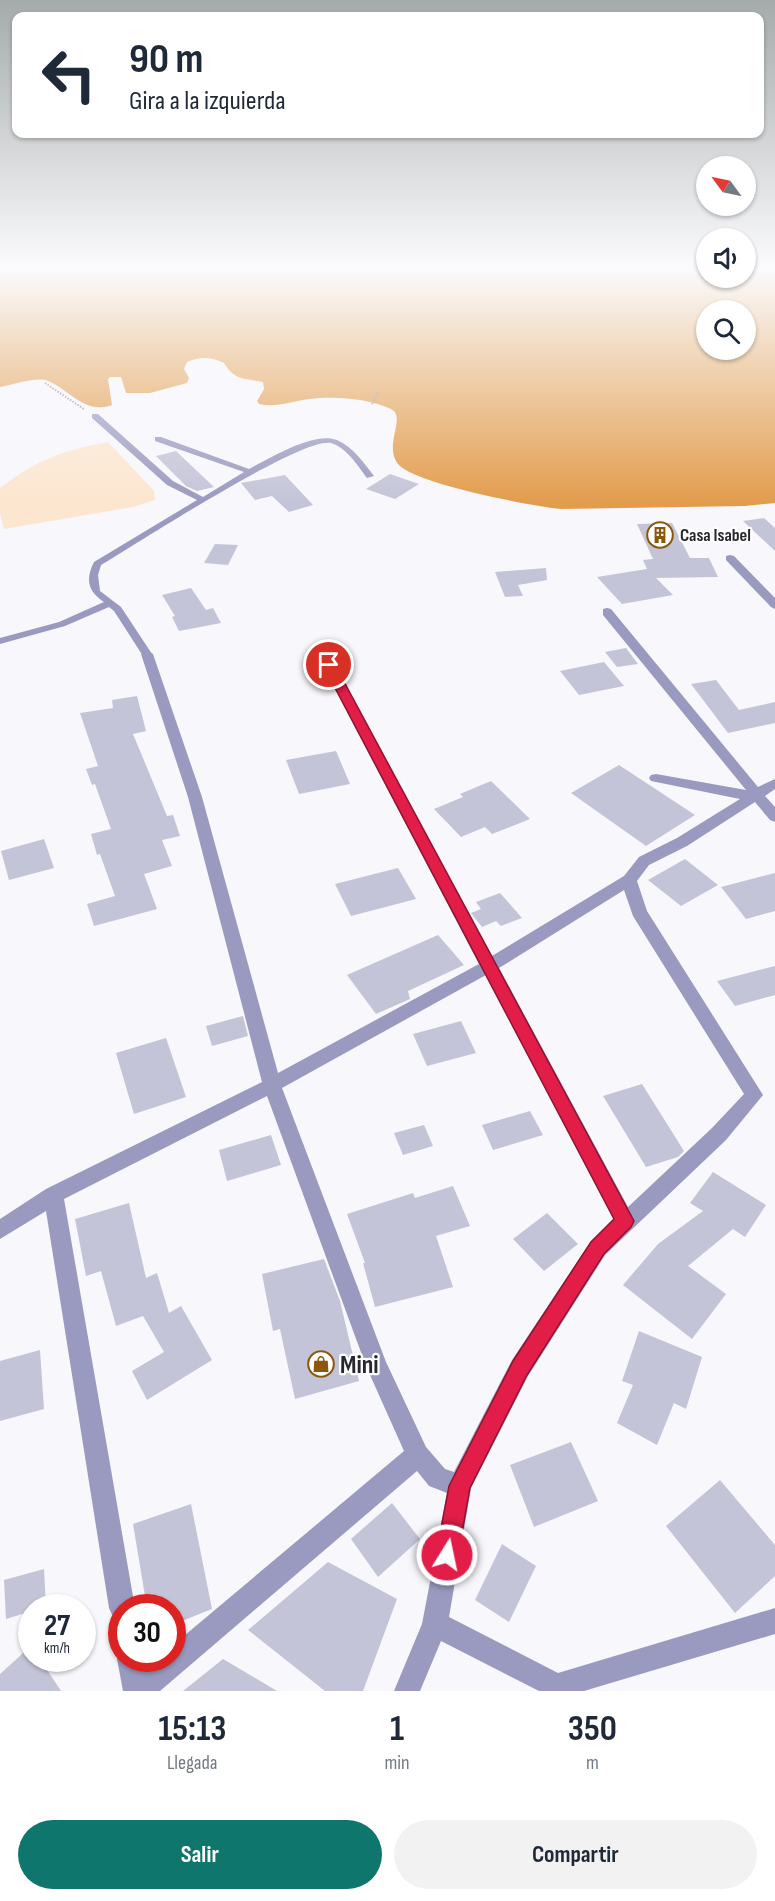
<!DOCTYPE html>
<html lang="es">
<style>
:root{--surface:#fff;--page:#f2f2f3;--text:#1f2937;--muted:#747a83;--accent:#0f766e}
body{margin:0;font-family:"Sofia Sans Condensed",sans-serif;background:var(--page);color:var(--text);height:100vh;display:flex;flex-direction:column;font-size:22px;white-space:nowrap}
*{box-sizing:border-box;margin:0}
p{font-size:20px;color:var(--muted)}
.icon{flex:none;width:33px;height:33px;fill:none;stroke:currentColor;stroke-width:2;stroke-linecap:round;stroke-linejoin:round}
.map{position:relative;height:1691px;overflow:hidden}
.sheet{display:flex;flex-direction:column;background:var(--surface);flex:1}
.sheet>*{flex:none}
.banner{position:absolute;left:12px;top:12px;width:752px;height:126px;border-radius:12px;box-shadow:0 2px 4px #0004;background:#fff;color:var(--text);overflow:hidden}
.needle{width:39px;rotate:303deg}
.tools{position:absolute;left:696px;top:156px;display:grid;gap:12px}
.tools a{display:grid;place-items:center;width:60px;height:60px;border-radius:50%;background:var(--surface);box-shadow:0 2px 4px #0004;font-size:30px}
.speed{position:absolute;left:18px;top:1594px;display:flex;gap:12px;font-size:30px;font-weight:700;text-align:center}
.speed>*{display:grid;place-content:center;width:78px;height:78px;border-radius:50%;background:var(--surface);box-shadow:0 2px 4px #0004;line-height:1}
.speed small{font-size:15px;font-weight:400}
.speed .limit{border:9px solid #d22;background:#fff;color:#111}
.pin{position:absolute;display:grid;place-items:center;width:51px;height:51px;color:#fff;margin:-26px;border:3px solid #fff;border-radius:50%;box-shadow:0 2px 6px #0007}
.me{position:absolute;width:66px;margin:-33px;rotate:10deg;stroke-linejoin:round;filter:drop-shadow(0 0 4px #0008)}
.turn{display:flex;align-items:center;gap:21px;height:126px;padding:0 18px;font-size:27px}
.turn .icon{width:78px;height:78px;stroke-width:2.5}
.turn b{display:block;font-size:42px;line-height:51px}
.eta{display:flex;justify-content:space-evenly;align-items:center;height:102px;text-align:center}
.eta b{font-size:36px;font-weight:700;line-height:42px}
.cta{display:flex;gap:12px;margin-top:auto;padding:12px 18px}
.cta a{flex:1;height:69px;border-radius:36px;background:var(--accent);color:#fff;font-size:24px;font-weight:700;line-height:69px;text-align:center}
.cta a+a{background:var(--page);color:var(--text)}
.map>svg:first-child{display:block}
.green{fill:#fce6cf}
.water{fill:#e29c4c;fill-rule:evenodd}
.building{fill:#c4c4d8}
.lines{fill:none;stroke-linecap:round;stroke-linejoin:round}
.path{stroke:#95959c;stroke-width:2;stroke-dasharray:1.5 1.5;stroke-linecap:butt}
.lane{fill:#9a99c0;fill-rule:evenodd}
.street{fill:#9a99c0;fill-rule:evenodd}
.route{fill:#e11d48;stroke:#92132f;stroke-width:1.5}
.labels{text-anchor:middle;stroke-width:4.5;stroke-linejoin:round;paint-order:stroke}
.far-poi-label{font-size:18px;font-weight:bold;fill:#27272f;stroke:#fff;text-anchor:start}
.near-poi-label{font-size:26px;font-weight:bold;fill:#27272f;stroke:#fff;text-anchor:start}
</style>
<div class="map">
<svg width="775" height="1691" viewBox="0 0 775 1691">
<rect width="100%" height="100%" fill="#f7f7fc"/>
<path class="green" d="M108,442L154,491L155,500L133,507L4,529L0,514V488C39,459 61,451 108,442Z"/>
<path class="water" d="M0,267H706V278H746V267H775V503L745,506L561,509C532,506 414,484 398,464C383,445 407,417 391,409C367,398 334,396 309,399C292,401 276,408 259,404L257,401L264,389L263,382C244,378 235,381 224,363C211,357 201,356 187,362L184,369L189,378L187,383L150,393H126L121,377H110L108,379L112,405C85,415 70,390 48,381C38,376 11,385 0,387ZM706,310H746V350H706Z"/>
<path class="building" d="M176,451L214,487L197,491L186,486L156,456Z
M390,474L419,484L395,499L366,489Z
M285,475L313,505L289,512L272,496L255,500L241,483Z
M764,518L775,528V551L743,521Z
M672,523L690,558H709L718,577L656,578L673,595L622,604L597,577L647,569L643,560L653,559L637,524Z
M215,544L238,545L228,565L204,563Z
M546,568L547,580L518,585L523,596L505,597L495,572Z
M191,588L206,610L213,608L221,623L179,631L172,617L175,616L162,595Z
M626,648L638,664L617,667L605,652Z
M604,662L624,686L579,695L560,671Z
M716,680L739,710L775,702V723L728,733L691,684Z
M137,696L146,731L133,734L167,816L173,815L180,836L162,840L172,866L144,874L157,909L94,926L87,904L115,896L100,854L97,855L91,834L111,829L95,784L92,785L86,769L98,766L80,713L113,708L112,700Z
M336,751L350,784L299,794L286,760Z
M619,765L695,815L646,846L571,793Z
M491,781L530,819L492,834L485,827L461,837L434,809L463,797L460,794Z
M44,839L54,868L9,880L1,851Z
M685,859L718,885L681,906L648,880Z
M398,868L416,899L351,916L335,884Z
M775,873V911L746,919L721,887Z
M500,893L522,918L501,926L496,921L482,927L471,913L481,909L476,902Z
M438,935L464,965L408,991L410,999L376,1014L347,975Z
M775,966V995L735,1006L717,981Z
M243,1016L248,1036L212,1046L206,1026Z
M461,1021L476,1053L427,1066L413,1034Z
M166,1038L186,1097L134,1114L116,1053Z
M642,1084L684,1151L678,1157L646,1167L603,1096Z
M530,1111L543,1135L493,1150L482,1125Z
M424,1125L433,1146L403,1155L394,1133Z
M271,1135L281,1165L227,1181L219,1150Z
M713,1172L766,1205L745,1237L733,1229L688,1266L726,1294L692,1339L623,1285L658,1244L703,1211L690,1203Z
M453,1186L470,1226L436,1236L453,1287L375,1307L363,1263H365L347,1214L413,1193L415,1198Z
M129,1203L146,1278L157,1273L169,1313L181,1306L212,1360L147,1400L132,1371L164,1352L143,1316L116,1326L101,1271L86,1276L75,1219Z
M547,1213L578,1244L544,1271L513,1239Z
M324,1259L340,1301L359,1381L295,1399L280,1329L273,1331L262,1274Z
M639,1331L702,1357L686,1409L674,1403L657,1445L617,1423L633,1385L622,1381Z
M40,1350L44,1409L0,1421V1361Z
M571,1442L598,1501L534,1527L510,1465Z
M720,1480L775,1545V1576L735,1613L666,1526Z
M392,1503L420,1539L378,1577L351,1539Z
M191,1504L212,1609L172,1625V1608H147L133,1524Z
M502,1544L536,1566L509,1622L475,1600Z
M328,1562L397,1599L363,1691H325L248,1630Z
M44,1569L46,1607L32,1608V1611L6,1619L4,1580Z
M32,1645V1659H40L61,1691H0V1674Z
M223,1659L277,1691H183Z"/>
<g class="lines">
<path class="path" d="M45,383L84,409
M372,404L379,391"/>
<path class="lane" d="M92,414H98L173,481L203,497L244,472L155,441V437H161L249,469C270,458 314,431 337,440C353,447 364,463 374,476L367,478C358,466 346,447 331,443C302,436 135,545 101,565L98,575L100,591L121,607L152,654L151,656H143L114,611L109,607L65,626L0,644V638L59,622L104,602C88,591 85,580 94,562L197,500L167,485L92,418Z"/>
<path class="street" d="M730,555L734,556L775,598V609L771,607L726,560V556Z
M607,608L611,609L758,787L775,779V789L765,796L775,807V822L770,820L755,802L687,846L649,865L637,881L647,911L763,1095L726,1140L605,1255L528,1376L471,1488L449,1617L558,1673L775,1608V1634L584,1691H539L441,1641L420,1691H394L422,1624L447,1493L429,1486L417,1471L160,1691H123L117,1659L121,1650L122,1659H143L145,1670L158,1659H172V1646L404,1451L366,1366L267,1096L64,1199L135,1608H122V1620L113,1617L109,1608L46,1211L0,1239V1219L46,1189L262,1082L188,797L141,654L147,650L153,654L202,797L278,1073L479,964L323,665L325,662H333L335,665L492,956L624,876L639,857L677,838L740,799L651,781L649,778L651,775L656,774L746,790L603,615V609ZM624,890L633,916L744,1094L712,1128L628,1207L499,968ZM486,975L614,1220L591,1241L512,1360L454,1472L445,1469L426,1447L386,1362L282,1088Z"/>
</g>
<linearGradient id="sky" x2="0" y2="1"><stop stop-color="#a5aaaa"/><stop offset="0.53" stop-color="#fbfbfe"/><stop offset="1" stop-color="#fbfbfe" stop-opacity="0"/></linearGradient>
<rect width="775" height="504" fill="url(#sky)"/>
<path class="route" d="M329,661L335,665L634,1221L631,1227L604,1254L527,1375L470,1488L458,1555L455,1563L447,1566L439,1563L436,1555L449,1486L513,1361L591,1242L614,1219L323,665Z"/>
<defs>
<g id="building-ring" transform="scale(1.35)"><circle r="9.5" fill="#fff" stroke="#8d570a" stroke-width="1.5"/><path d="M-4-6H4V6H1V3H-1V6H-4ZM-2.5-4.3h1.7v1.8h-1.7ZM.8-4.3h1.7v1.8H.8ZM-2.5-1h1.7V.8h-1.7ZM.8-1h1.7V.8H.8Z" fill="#8d570a"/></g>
<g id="shop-ring" transform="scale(1.35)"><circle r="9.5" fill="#fff" stroke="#8d570a" stroke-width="1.5"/><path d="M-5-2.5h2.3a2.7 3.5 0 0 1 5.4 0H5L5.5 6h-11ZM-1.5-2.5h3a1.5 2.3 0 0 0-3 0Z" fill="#8d570a"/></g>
</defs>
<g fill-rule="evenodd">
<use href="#building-ring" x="660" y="535"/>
<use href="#shop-ring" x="321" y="1364"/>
</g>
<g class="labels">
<g class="far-poi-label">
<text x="680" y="541">Casa Isabel</text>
</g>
<g class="near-poi-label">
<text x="340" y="1373">Mini</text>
</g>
</g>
</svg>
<div class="tools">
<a><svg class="needle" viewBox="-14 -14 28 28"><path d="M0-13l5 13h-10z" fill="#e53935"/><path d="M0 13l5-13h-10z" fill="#747a83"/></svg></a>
<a><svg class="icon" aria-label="sound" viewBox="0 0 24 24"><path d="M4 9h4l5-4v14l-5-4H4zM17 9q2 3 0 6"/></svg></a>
<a><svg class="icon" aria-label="search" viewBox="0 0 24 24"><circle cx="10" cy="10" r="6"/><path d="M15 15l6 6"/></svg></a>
</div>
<div class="speed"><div>27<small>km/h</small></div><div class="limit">30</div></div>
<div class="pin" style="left:329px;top:665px;background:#d93025"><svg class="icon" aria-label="arrive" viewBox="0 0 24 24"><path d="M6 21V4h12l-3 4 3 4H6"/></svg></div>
<svg class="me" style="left:447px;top:1555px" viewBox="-20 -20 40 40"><circle r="17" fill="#e11d48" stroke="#fff" stroke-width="3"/><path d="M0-11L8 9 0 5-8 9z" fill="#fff"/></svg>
<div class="banner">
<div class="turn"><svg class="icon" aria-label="left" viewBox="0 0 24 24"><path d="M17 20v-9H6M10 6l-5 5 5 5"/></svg><div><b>90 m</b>Gira a la izquierda</div></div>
</div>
</div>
<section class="sheet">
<div class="eta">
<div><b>15:13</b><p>Llegada</p></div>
<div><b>1</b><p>min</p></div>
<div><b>350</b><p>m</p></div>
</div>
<div class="cta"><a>Salir</a><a>Compartir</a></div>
</section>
